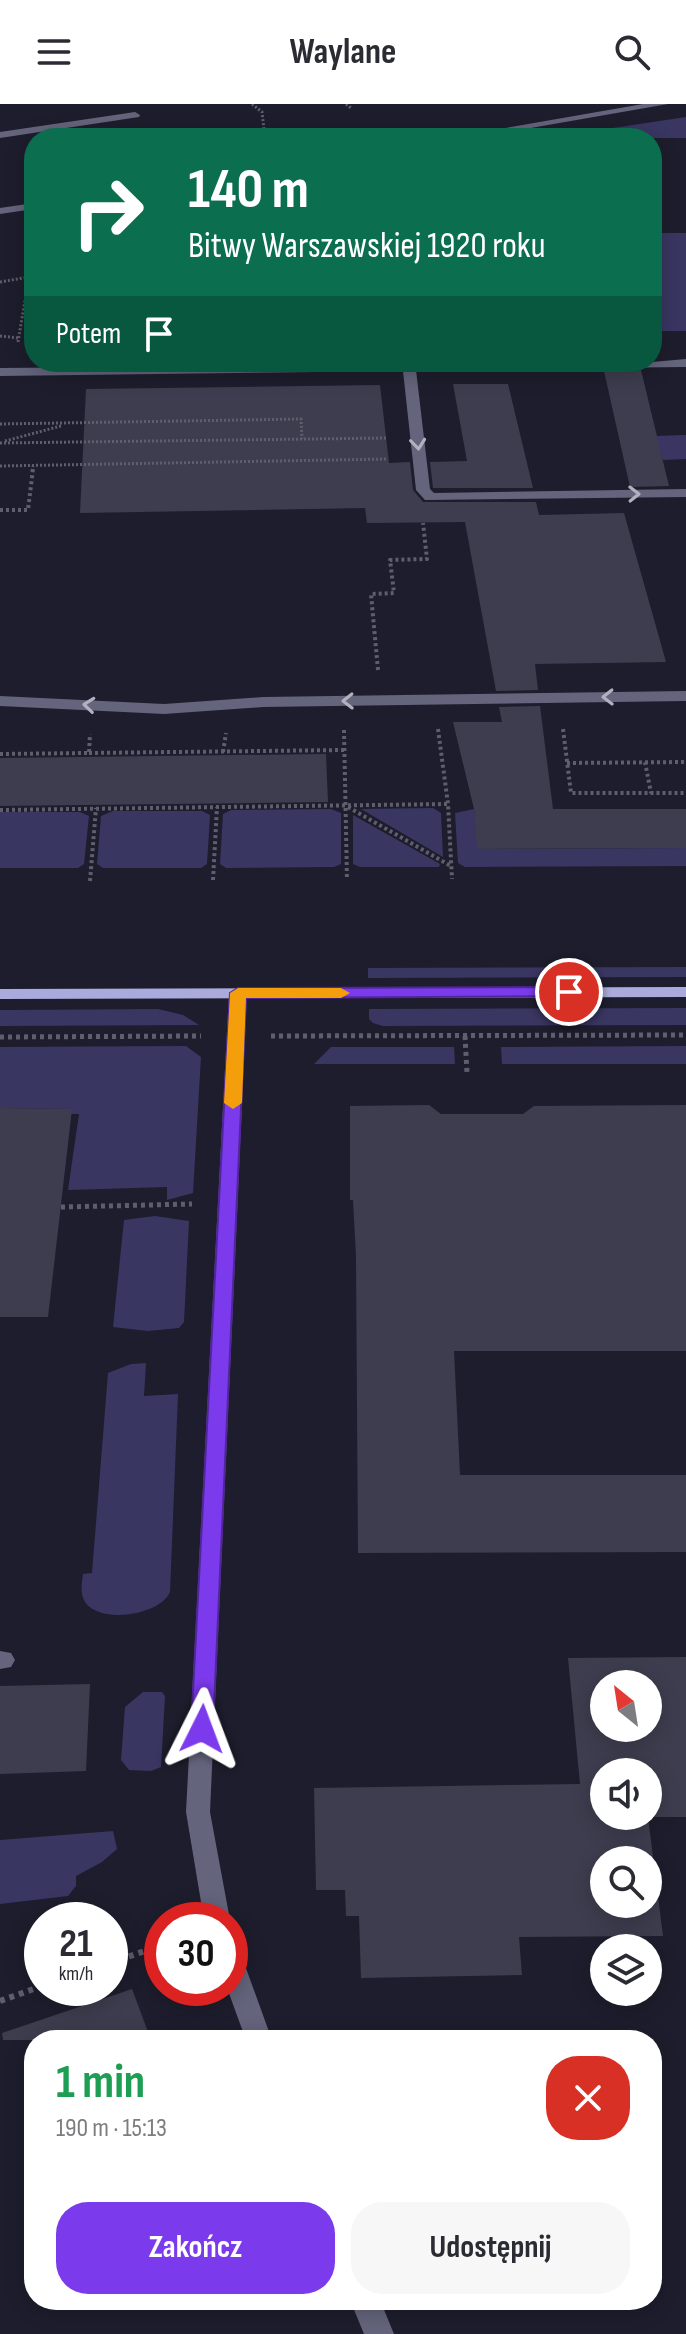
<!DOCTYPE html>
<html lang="pl">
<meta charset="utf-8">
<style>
:root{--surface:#fff;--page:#f7f7f7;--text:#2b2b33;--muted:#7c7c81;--accent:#7c3aed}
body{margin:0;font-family:"Sofia Sans Condensed",sans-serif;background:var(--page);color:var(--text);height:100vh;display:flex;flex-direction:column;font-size:30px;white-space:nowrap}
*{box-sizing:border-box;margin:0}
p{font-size:26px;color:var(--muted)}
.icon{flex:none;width:44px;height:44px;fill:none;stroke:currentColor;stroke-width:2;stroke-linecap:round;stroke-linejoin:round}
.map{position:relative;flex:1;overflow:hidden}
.drawer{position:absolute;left:24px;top:1926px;width:638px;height:280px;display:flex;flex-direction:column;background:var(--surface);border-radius:32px;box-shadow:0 4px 20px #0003}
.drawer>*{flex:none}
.top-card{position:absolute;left:24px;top:24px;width:638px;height:244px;border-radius:32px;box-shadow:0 4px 20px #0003;background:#0b6e4f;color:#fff;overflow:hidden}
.needle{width:52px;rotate:330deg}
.fabs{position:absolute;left:590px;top:1566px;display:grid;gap:16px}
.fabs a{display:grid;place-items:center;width:72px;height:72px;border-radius:50%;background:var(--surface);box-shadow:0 4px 20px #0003;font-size:40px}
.speed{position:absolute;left:24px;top:1798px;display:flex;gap:16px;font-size:40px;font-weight:700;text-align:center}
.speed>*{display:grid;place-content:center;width:104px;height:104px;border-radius:50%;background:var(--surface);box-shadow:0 4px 20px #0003;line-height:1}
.speed small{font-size:20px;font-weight:400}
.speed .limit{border:12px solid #d22;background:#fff;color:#111}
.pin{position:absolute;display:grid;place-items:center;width:68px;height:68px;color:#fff;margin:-34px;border:4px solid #fff;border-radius:50%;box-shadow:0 2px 8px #0007}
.me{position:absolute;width:88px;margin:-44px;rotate:3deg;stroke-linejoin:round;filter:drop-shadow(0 0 6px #0008)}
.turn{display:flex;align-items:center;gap:28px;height:168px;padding:0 32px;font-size:36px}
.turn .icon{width:104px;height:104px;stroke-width:2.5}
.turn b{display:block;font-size:56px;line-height:68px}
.then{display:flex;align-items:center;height:76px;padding:0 32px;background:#0003;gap:16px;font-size:30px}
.round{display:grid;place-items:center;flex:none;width:84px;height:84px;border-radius:32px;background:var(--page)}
.summary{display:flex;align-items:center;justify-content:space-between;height:136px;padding:0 32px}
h1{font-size:48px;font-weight:700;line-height:60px;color:#1e9e55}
.button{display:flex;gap:16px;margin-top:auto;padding:16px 32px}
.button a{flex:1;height:92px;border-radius:32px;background:var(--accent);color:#fff;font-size:32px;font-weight:700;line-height:92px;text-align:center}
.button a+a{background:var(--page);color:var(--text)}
header{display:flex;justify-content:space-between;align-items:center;height:104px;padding:0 32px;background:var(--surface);font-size:36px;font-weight:700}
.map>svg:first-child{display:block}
.green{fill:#393662}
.building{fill:#3d3d4f;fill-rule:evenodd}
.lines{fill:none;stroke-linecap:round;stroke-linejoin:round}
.path-far3{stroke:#5e5e6c;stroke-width:3;stroke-dasharray:2 2;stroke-linecap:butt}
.path-far2{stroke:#5e5e6c;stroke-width:4;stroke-dasharray:3 3;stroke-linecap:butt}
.path-far1{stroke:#5e5e6c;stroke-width:5;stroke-dasharray:4 4;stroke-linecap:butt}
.path{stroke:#5e5e6c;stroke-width:6;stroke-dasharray:5 5;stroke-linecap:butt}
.minor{fill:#64647c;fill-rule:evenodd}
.major{fill:#abaadd;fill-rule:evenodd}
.oneway{stroke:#b1b1c0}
.route{fill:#7c3aed;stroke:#51269a;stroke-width:2}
.slow{fill:#f59e0b}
</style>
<header><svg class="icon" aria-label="menu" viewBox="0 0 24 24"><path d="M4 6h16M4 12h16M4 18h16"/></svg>Waylane<svg class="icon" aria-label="search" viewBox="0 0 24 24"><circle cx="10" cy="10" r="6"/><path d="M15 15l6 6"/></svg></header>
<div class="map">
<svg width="686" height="2230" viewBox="0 0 686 2230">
<rect width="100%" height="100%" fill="#1d1d2d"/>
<path class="green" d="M686,13V34H610L606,25Z
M652,129H686V227H652Z
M686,331V355L663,356L655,332Z
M433,704L441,709L443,753L361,705Z
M331,705L341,709V760L334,763L226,764L220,760L223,710L231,706Z
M474,705L478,745L686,744V762L465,763L458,759L455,709Z
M113,707H202L210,711L207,760L201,764H103L97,760L101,712Z
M0,708H80L89,712L84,760L78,764H0Z
M353,711L440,760L439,763H360L353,760Z
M686,863V873L368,874V864Z
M686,904V921L383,922L373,919L369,915V905Z
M158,905L183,911L199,921L0,922V906Z
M186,942L201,953L193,1089L167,1096V1083L68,1086L79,1010H71V1005L0,1004V943Z
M686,942V960H502L501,943Z
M331,943H454L455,960H314Z
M155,1112L189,1117L184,1218L179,1224L148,1227L113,1223L124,1116Z
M146,1259L144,1292L178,1290L170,1488C160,1512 96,1521 84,1496C80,1488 82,1478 83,1470L92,1469L108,1269L131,1260Z
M143,1588H162L165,1592L161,1663L151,1667L129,1666L121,1656L125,1603Z
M113,1727L117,1745L102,1758L76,1772V1782L68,1792L0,1800V1736Z"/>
<path class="building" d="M641,266L669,382L630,383L604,267Z
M453,280H508L533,384H433L430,358L467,357Z
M380,281L389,359L410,358L413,386L423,398H536L539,411L624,409L666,558L535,560L538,586L496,587L465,418L367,419L365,404L80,409L86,285Z
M540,602L553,705H686V744L477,745L474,705L453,618H502L499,603Z
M326,650L328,698L0,702V654Z
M429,1001L441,1010H523L534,1002L686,1001V1247H454L460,1371H686V1448L358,1449L356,1152L353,1096H350V1002Z
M0,1004L72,1005L48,1213H0Z
M686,1553V1713H648L663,1832L519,1833L522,1871L361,1874L359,1812H346L345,1786H316L314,1684L580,1680L568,1554ZM604,1580H648V1624H604ZM604,1668H648V1712H604ZM604,1756H648V1800H604Z
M90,1580L86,1667L0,1670V1582Z
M132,1885L151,1936H3L2,1929Z"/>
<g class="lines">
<path class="path-far3" d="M252,0L262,8L265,34
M346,0L351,4
M0,178L29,173
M0,232L19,234
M18,238L29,173L34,172
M0,320L301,315L302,335
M5,337L61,322
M0,339L387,334
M0,362L387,355
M32,367L33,362"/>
<path class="path-far2" d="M0,406H28L33,365
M378,566L371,490L394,489L390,456L427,455L423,419
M438,625L448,700L452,775
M563,625L571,689H686
M344,626L347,776
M223,648L226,629
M89,649L345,646
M0,650L89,649L90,630
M645,658L651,689
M567,659L686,658
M348,703L451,762
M0,706L448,700
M213,776L217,703
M90,777L96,704"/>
<path class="path-far1" d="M271,932L686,931
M465,932L467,969
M0,933L201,932
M61,1103L192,1100"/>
<path class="path" d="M110,1859L162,1841
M0,1897L42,1882"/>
<path class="minor" d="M643,0H668L473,34H448Z
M135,8L140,11L139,13L0,34V28Z
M34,99V105L0,110V104Z
M686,255V263L416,266L430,385L434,389L686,385V393L425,396L416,386L403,267L0,272V264L652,258Z
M686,587V597L263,603L164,610L0,602V592L164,600L263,593Z
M238,884L247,889L210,1708L230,1816H204L186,1708L229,889Z
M0,1547L11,1549L15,1556L11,1563L0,1565Z
M230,1845L239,1848L243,1856L272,1936H246L227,1884H230Z
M350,2196H380L394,2230H364Z"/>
<path class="major" d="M686,883V893L0,895V885Z"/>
</g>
<defs><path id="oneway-chevron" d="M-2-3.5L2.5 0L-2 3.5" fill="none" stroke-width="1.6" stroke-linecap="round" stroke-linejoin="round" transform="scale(2)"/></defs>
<g class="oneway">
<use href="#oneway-chevron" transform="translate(418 340) rotate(84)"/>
<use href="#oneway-chevron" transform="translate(634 390) rotate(-1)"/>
<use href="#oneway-chevron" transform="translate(608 593) rotate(179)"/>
<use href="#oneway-chevron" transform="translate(348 597) rotate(179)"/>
<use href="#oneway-chevron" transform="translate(89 601) rotate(-174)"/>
</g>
<path class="route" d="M569,883L575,885L578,888L575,892L246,894L213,1625L210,1631L202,1634L194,1631L191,1625L230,889L238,884Z"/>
<path class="slow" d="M238,884H341L350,889L341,894H246L242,999L233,1005L224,999L230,889Z"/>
</svg>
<div class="fabs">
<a><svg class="needle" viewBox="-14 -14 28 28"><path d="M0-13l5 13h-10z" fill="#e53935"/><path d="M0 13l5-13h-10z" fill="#7c7c81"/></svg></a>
<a><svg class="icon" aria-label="sound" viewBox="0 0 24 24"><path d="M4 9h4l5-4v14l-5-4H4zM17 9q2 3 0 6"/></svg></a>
<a><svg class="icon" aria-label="search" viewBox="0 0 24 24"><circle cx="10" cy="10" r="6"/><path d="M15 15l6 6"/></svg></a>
<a><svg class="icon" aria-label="layers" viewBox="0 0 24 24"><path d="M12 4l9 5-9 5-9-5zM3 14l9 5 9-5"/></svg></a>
</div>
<div class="speed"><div>21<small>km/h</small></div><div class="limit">30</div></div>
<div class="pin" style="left:569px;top:888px;background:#d93025"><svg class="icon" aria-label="arrive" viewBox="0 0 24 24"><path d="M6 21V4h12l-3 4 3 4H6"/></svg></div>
<svg class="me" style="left:202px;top:1625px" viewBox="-20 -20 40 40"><path d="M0-17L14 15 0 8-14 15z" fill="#7c3aed" stroke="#fff" stroke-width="4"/></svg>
<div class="top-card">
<div class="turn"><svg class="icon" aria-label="right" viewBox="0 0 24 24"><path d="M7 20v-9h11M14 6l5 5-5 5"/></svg><div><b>140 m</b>Bitwy Warszawskiej 1920 roku</div></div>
<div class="then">Potem<svg class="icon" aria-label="arrive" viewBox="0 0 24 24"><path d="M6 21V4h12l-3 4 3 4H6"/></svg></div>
</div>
<section class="drawer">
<div class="summary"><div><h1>1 min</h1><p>190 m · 15:13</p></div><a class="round" style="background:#d93025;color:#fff"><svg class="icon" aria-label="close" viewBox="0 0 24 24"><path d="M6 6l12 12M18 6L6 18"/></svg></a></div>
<div class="button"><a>Zakończ</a><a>Udostępnij</a></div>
</section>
</div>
